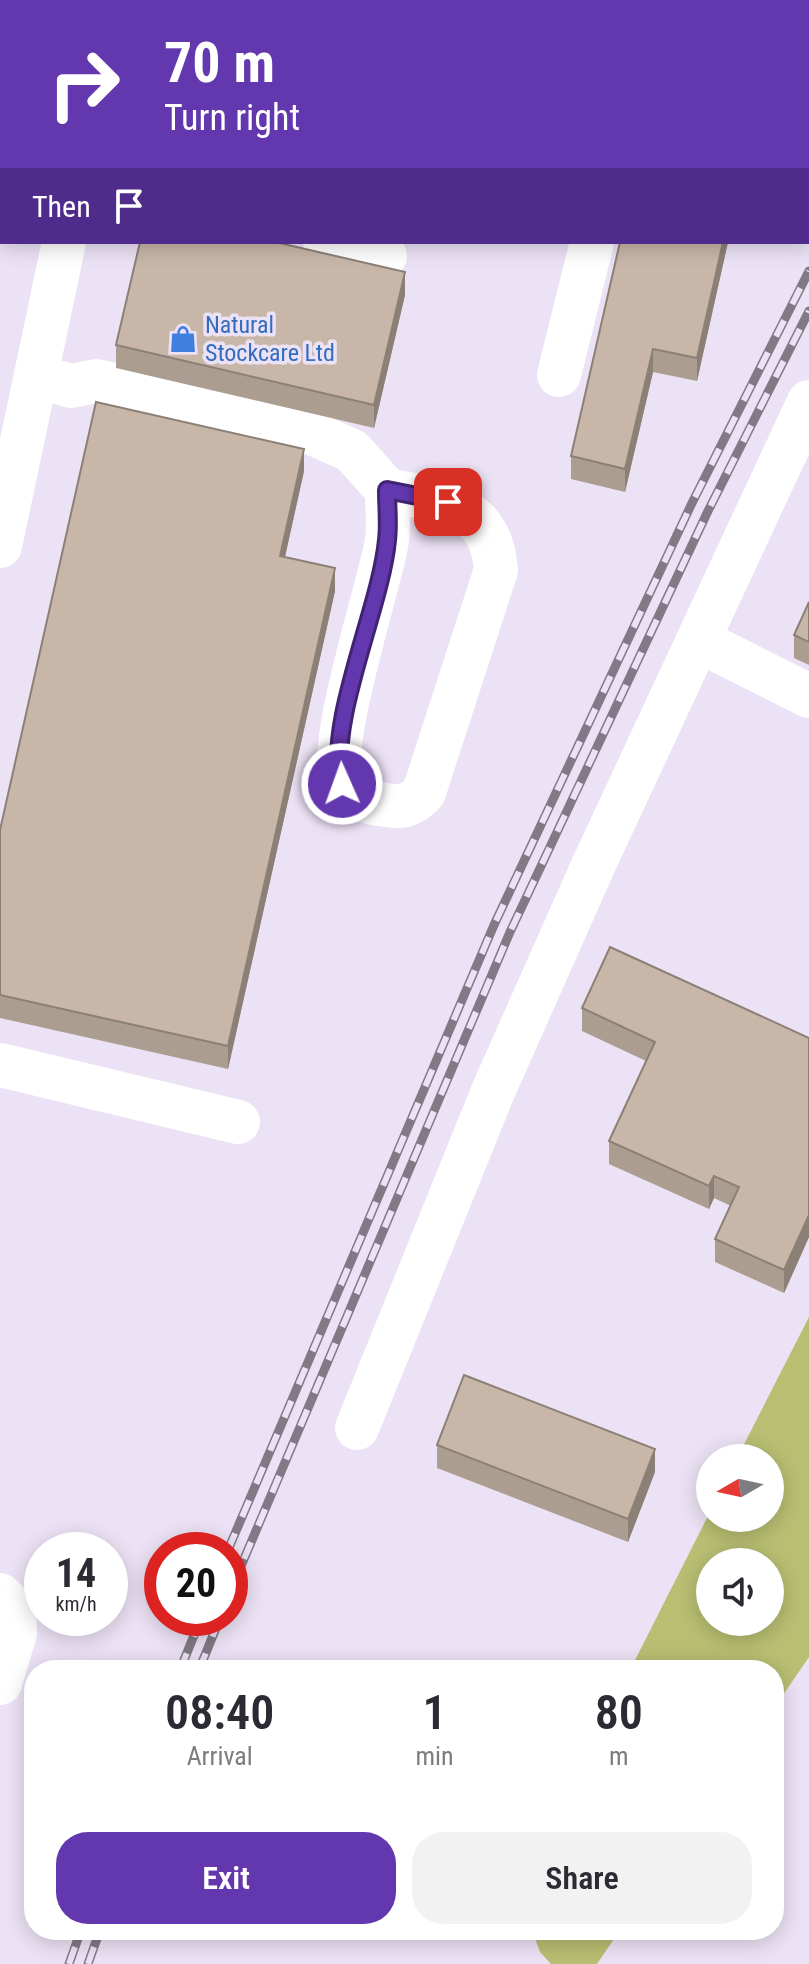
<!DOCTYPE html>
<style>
:root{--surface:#fff;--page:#f2f2f3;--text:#2b2b33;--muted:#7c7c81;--accent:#6337ae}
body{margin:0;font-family:"Roboto Condensed",sans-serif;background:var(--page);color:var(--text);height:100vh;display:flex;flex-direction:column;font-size:30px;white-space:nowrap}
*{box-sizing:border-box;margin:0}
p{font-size:26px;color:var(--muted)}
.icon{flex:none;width:44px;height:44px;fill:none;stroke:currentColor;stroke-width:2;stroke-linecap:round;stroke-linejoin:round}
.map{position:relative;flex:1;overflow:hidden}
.details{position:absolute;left:24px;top:1660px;width:760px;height:280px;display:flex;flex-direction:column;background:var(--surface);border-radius:32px;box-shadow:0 4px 20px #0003}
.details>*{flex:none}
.guide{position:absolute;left:0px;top:0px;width:810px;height:244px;box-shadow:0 4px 20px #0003;background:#6337ae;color:#fff;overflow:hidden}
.needle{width:52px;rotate:261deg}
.tools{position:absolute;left:696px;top:1444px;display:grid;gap:16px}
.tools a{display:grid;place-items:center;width:88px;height:88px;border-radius:50%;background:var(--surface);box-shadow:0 4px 20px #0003;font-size:40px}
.speed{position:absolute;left:24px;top:1532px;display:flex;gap:16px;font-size:40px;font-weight:700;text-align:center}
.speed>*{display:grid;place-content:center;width:104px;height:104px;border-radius:50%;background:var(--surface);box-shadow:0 4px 20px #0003;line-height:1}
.speed small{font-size:20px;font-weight:400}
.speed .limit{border:12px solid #d22;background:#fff;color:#111}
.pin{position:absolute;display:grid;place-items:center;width:68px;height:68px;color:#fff;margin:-34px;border-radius:16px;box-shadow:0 4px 12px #0006}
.me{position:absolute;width:88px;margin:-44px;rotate:358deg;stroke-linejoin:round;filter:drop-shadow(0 0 6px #0008)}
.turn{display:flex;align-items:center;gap:28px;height:168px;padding:0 32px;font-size:36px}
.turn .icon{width:104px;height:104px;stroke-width:2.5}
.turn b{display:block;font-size:56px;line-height:68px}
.then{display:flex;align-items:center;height:76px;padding:0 32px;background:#0003;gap:16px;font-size:30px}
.eta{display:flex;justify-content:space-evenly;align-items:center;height:136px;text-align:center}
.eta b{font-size:48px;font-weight:600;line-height:56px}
.button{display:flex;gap:16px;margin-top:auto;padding:16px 32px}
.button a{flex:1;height:92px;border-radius:32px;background:var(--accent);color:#fff;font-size:32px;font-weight:600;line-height:92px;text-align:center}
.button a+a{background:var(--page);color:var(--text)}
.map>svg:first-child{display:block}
.green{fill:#b8be72;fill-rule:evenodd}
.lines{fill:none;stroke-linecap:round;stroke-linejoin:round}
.minor{stroke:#fff;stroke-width:44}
.rail-casing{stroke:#817a86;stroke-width:9}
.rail{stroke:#ece2f5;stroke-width:6;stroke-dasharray:18;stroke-linecap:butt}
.wall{fill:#ac9d91}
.shaded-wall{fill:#8c8076}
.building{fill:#c8b7a9;stroke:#8c8076;stroke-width:2}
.route-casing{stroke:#402471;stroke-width:20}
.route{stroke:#6337ae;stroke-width:14}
.labels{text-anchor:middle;stroke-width:7;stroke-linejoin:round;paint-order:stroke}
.shop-label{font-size:24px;fill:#366cbe;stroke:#ece2f5;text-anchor:start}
</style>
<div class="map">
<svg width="809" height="1964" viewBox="0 0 809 1964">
<rect width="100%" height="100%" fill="#ece2f5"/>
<path class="green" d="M809,1317V1657L774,1708V1670H630L710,1512V1518H770V1458H737ZM710,1562H770V1622H710Z
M532,1930H620L597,1964H551L540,1952Z"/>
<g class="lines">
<path class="minor" d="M113,2V0
M325,242L385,256
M559,375L592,242
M37,376L71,386L96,381L310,432L352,451L387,490C387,508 390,528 386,546C377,592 328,744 341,779C347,797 370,803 386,805C402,808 413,805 424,792L496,570C491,503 441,501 387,490
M0,546L64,242
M698,640L809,696
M0,1065L238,1122
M357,1428L494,1089L593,866L809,402
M0,1595L14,1609L15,1633L0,1683"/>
<g class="rail-casing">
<path id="rail" d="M228,1550L494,925L692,503L809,271
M230,1592L510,932L708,511L809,311
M180,1670L201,1618
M199,1670L220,1618
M69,1964L81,1930
M88,1964L100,1930"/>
</g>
<use href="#rail" class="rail"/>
</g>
<path class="wall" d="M728,242L697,381L653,372L625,492L571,479V456Z
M405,295L374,428L116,368V345Z
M304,471L285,557L335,591L228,1069L0,1018V830Z
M809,602V665L794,658V635Z
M582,1008L809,1038V1237L784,1293L715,1262V1239L731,1206L714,1198L709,1209L609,1164V1141L646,1061L582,1031Z
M437,1445L655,1472L628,1542L437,1468Z"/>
<path class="shaded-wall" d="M723,242H728L697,381V358Z
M405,272V295L374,428V405Z
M653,349V372L625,492V469Z
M304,449V471L280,579V556Z
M335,568V591L228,1069V1046Z
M714,1176V1198L709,1209V1186Z
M809,1215V1237L784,1293V1270Z
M655,1449V1472L628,1542V1519Z"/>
<path class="building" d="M205,0H249L248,2H205Z
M288,0H360V2H287Z
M399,0H534V2H398Z
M569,0H654V2H568Z
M140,242H275L405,272L374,405L116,345Z
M620,242H723L697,358L653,349L625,469L571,456Z
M96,402L304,449L280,556L335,568L228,1046L0,995V830Z
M809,602V642L794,635Z
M610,947L809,1038V1215L784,1270L715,1239L739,1187L714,1176L709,1186L609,1141L655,1042L582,1008Z
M464,1375L655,1449L628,1519L437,1445Z"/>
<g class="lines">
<g class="route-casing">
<path id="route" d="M342,784C326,723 381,607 387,540C389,524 387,507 387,490L448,502"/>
</g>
<use href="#route" class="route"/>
</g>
<defs>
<g id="shop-bare" transform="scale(2.16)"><path d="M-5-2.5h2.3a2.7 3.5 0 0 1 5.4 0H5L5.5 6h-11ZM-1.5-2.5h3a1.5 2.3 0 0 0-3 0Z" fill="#3f7fe0" stroke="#ece2f5" stroke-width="2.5" paint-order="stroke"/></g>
</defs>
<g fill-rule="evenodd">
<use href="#shop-bare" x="183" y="339"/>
</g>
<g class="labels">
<g class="shop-label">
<text x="205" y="333">Natural<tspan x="205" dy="28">Stockcare Ltd</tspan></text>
</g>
</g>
</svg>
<div class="tools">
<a><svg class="needle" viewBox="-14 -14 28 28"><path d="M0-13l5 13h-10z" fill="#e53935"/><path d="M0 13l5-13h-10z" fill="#7c7c81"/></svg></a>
<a><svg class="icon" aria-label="sound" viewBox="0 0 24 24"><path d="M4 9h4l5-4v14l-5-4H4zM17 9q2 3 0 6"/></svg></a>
</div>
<div class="speed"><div>14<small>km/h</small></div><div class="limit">20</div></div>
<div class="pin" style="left:448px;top:502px;background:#d93025"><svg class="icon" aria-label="arrive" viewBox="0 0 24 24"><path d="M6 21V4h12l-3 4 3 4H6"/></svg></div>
<svg class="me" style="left:342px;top:784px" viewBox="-20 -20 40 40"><circle r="17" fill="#6337ae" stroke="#fff" stroke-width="3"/><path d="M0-11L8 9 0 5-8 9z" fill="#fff"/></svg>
<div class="guide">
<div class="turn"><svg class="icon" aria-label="right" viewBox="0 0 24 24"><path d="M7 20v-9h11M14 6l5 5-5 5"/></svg><div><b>70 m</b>Turn right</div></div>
<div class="then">Then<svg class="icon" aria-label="arrive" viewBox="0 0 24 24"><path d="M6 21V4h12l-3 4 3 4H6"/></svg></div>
</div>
<section class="details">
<div class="eta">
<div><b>08:40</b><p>Arrival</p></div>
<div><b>1</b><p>min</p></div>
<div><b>80</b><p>m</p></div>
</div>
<div class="button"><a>Exit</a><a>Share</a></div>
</section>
</div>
